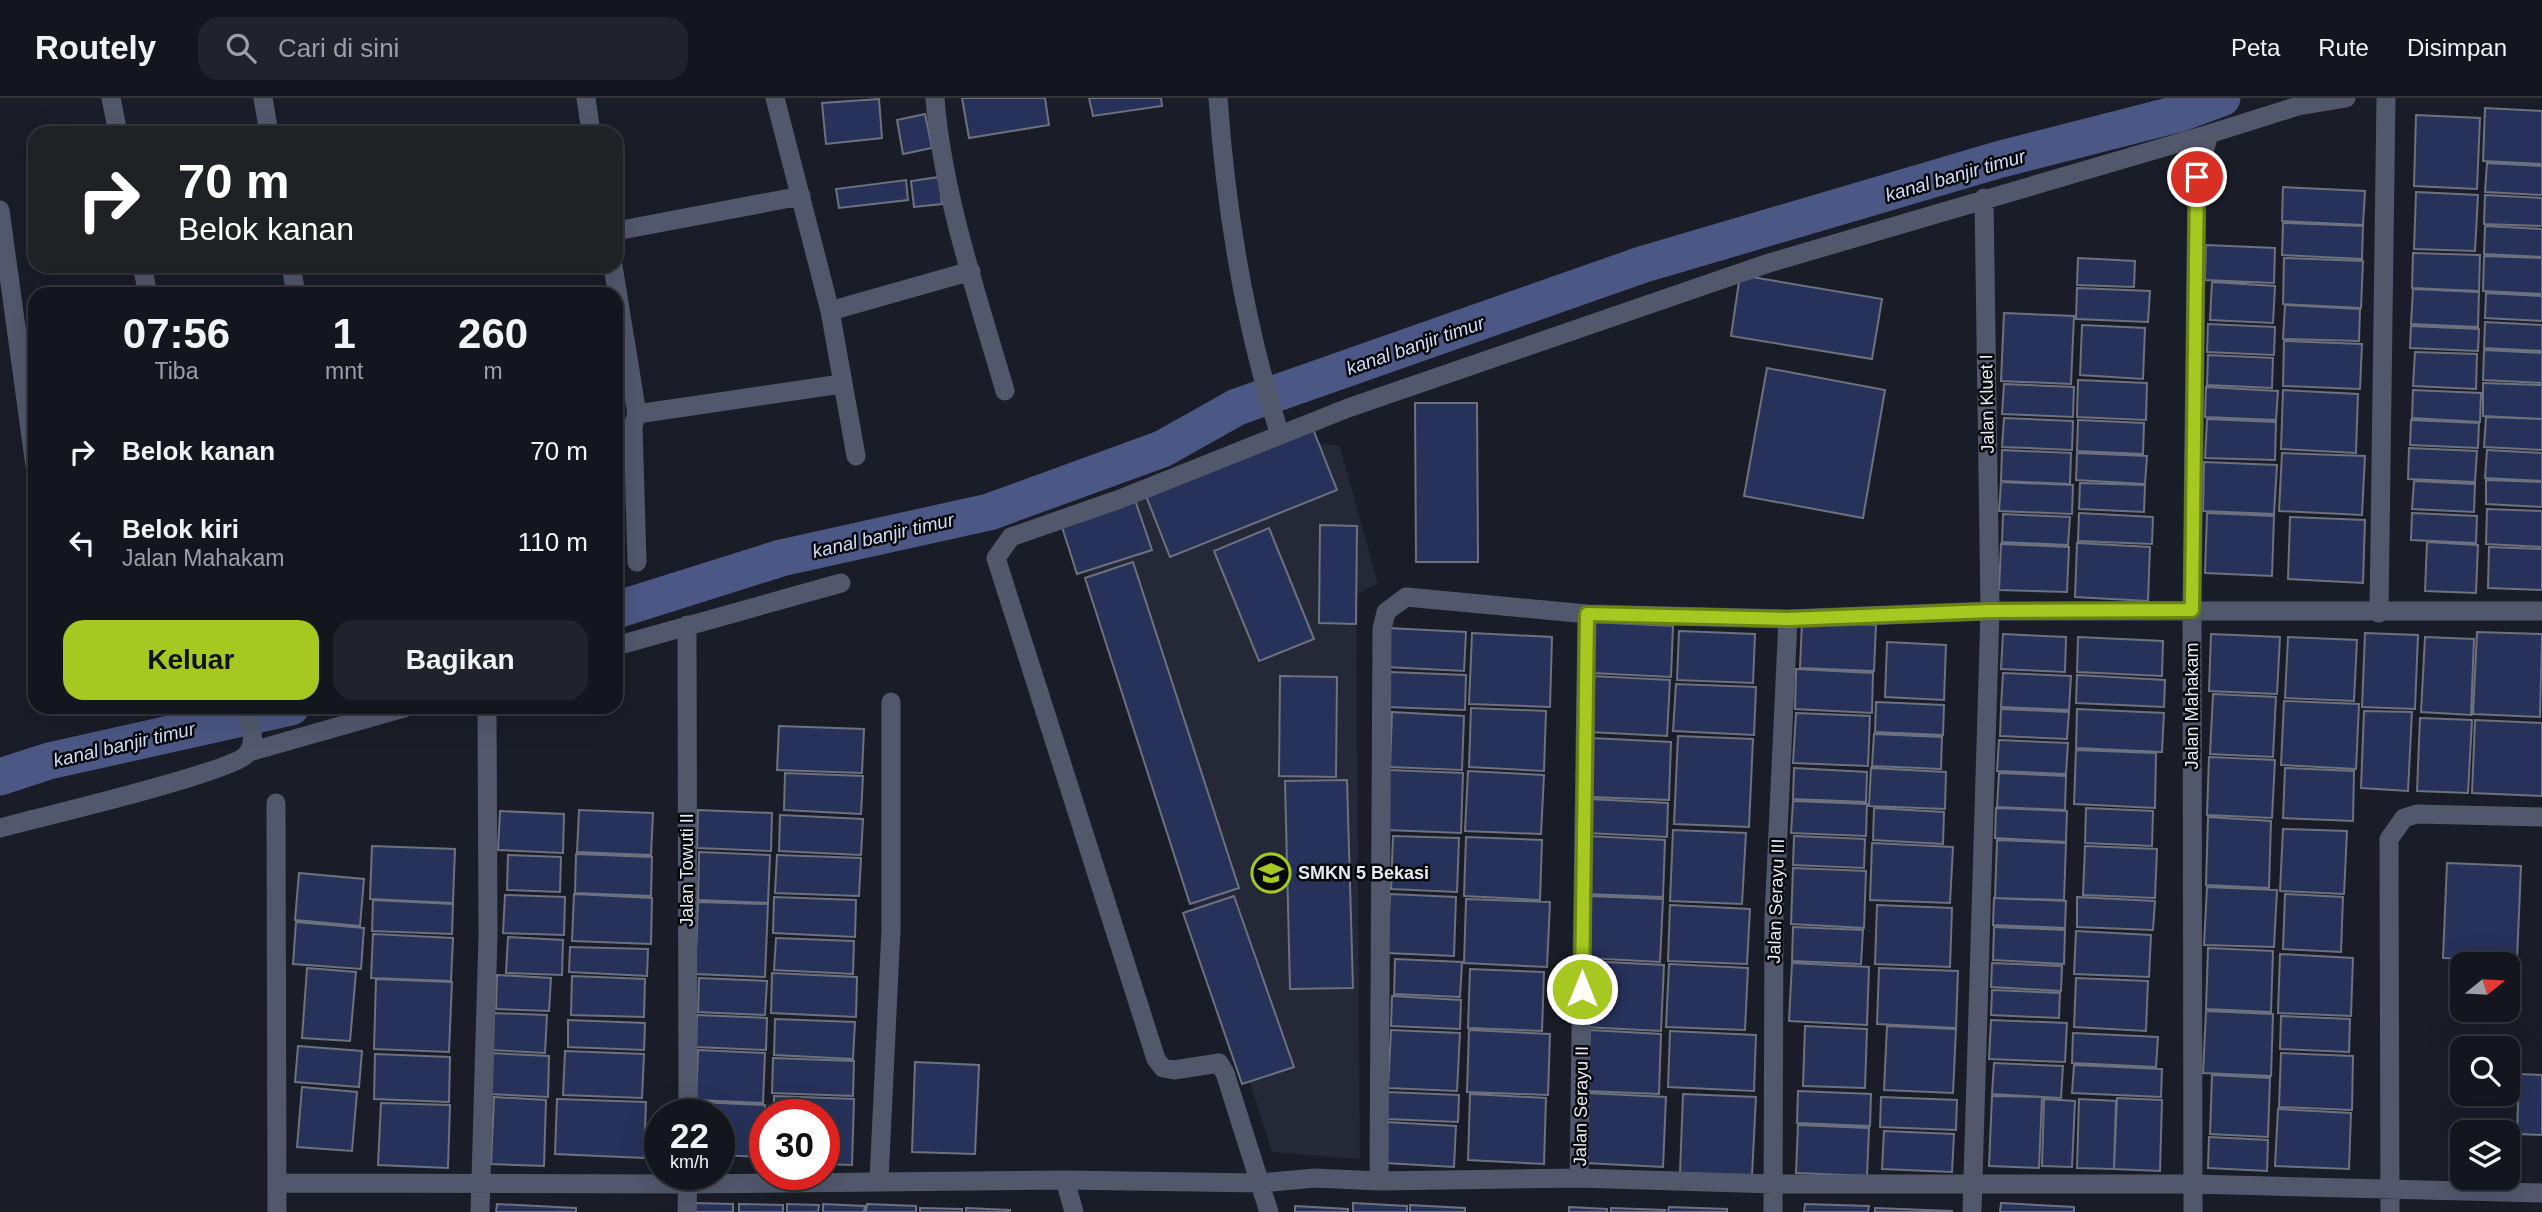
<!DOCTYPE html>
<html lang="id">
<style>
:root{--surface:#14161d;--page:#21232a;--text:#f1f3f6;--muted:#9d9fa4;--line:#33353b;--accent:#a6c820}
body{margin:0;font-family:Arial,sans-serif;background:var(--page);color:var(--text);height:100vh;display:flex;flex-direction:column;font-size:26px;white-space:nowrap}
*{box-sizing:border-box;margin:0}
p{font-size:23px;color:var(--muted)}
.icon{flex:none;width:38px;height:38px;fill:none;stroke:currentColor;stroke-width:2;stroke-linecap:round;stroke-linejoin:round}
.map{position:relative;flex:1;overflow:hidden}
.sheet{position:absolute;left:28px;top:189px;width:595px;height:427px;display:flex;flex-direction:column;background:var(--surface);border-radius:21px;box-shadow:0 7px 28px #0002,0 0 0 2px var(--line)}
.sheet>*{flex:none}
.top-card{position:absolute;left:28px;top:28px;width:595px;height:147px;border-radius:21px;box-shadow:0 7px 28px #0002,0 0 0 2px var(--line);background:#202124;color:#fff;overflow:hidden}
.needle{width:46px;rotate:72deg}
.tools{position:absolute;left:2450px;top:854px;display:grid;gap:14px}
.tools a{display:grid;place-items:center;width:70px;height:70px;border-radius:14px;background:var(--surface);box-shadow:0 7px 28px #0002,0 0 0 2px var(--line);font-size:35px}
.speed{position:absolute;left:644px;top:1001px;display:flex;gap:14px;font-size:35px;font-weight:700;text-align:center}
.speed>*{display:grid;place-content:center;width:91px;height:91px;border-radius:50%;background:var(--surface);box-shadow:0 7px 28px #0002,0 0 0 2px var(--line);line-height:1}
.speed small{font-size:18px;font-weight:400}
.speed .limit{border:10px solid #d22;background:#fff;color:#111}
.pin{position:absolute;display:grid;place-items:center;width:60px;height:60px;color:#fff;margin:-30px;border:4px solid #fff;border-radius:50%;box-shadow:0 2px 7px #0007}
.me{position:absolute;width:77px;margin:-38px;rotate:0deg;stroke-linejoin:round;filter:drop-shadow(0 0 5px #0008)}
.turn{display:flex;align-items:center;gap:24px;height:147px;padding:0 35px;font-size:32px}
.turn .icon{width:91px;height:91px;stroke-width:2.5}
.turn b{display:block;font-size:49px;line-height:60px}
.eta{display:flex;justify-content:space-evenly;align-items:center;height:119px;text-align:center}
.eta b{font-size:42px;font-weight:700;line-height:49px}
.action{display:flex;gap:14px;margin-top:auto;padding:14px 35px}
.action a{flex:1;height:80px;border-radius:21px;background:var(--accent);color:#111;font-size:28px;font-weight:700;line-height:80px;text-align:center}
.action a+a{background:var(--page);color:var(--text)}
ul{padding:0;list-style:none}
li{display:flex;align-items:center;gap:21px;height:91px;padding:0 35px}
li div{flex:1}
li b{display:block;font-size:26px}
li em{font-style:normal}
header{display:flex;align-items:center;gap:42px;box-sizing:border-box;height:98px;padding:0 35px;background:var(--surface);border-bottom:2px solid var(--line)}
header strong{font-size:33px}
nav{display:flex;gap:38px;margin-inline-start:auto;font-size:24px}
.search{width:490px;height:63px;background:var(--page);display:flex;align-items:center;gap:18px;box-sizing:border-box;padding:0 24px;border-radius:21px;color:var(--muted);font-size:26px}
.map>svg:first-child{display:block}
.built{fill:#242837}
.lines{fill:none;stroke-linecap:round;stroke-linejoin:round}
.canal{stroke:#4b5784;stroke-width:37}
.building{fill:#27325b;stroke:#6d717d;stroke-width:2}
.minor{stroke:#52586c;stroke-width:19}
.route-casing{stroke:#6c8215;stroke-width:18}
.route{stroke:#a6c820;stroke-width:12}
.labels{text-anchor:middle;stroke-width:5;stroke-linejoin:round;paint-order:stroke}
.street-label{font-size:18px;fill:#e9ebf2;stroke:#07080c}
.poi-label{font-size:18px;font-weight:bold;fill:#e9ebf2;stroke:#07080c;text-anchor:start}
.water-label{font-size:19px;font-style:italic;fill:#d2dcf9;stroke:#07080c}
</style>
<header>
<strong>Routely</strong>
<div class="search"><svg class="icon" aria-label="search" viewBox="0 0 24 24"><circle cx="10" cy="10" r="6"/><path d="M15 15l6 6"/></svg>Cari di sini</div>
<nav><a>Peta</a><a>Rute</a><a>Disimpan</a></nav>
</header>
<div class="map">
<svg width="2542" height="1114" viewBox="0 0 2542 1114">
<rect width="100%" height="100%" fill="#1a1d27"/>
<path class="built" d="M1286,341L1340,348L1378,486L1356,496L1360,1061L1272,1054L1071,424Z"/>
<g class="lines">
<path class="canal" d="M616,512L781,460L989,414L1162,351L1237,309L1641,167L2001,61L2181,15L2222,0
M0,679L49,663L291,609"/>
</g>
<path class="building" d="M962,0H1045L1049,27L969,40Z
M1089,0H1161L1162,8L1093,18Z
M879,1L882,40L826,46L822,5Z
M2485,10L2542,13V66L2483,63Z
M925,16L932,50L903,56L897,22Z
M2416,17L2480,20L2477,91L2414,88Z
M2487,65L2542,68V97L2485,94Z
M939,79L942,106L914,109L911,83Z
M906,82L908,102L839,110L836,91Z
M2283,89L2365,93L2363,127L2282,123Z
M2416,94L2478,97L2475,153L2414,151Z
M2485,97L2542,100V128L2484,126Z
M2283,125L2363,128L2362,161L2282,157Z
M2485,128L2542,131V159L2484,156Z
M2206,147L2275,150L2274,185L2205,182Z
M2413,155L2480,157L2479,193L2412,190Z
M2484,158L2542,160V196L2483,193Z
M2078,160L2135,163L2134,189L2077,187Z
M2284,160L2363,163L2361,210L2283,206Z
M1740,177L1882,201L1872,261L1731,238Z
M2212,184L2275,188L2273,225L2210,222Z
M2077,190L2150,193L2148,224L2076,221Z
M2413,191L2479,194L2478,229L2411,226Z
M2486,195L2542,198V223L2485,220Z
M2285,207L2360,211L2359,243L2283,241Z
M2004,215L2074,218L2071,286L2001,283Z
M2485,224L2542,227V253L2484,250Z
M2208,226L2275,229L2274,257L2207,254Z
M2082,227L2145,230L2143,281L2080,277Z
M2411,228L2479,231L2478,253L2410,250Z
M2284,243L2362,246L2360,291L2283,288Z
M2484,252L2542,255V285L2483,282Z
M2415,254L2477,256L2476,291L2413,288Z
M2208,257L2273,260L2272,290L2207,287Z
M1767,270L1885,292L1863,420L1744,398Z
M2078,282L2147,285L2146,322L2077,319Z
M2483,285L2542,287V321L2483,318Z
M2004,286L2074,289L2073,319L2002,316Z
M2206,289L2278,293L2276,322L2205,319Z
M2283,292L2358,296L2356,355L2281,351Z
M2413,292L2481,295L2480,324L2412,320Z
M1415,305H1477L1478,464H1416Z
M2486,319L2542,321V352L2484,349Z
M2004,320L2073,323L2072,352L2002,349Z
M2207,321L2276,324L2275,362L2205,360Z
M2078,322L2144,325L2143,356L2077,353Z
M2411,322L2479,325L2478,350L2410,347Z
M1313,331L1337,392L1170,459L1146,398Z
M2409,350L2477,353L2475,384L2408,381Z
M2002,352L2071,355L2070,386L2001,383Z
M2487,352L2542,355V383L2485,380Z
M2077,355L2147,358L2145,386L2076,382Z
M2282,355L2365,358L2362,417L2279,413Z
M2204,364L2277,367L2274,416L2203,413Z
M2486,382L2542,384V409L2486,406Z
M2414,383L2475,386L2474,414L2412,411Z
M2001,384L2073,387L2072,416L1999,413Z
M2080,385L2145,387L2144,414L2079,411Z
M1135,402L1152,452L1077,476L1061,426Z
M2487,411L2542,413V449L2486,446Z
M2079,415L2153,419L2152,446L2078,443Z
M2207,415L2274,418L2272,478L2205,475Z
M2412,415L2477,418L2476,445L2411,442Z
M2003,416L2070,419L2068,447L2002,444Z
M2290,419L2365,422L2363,485L2288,481Z
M1320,427L1357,428L1356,526L1319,525Z
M1269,430L1314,541L1259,563L1214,453Z
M2427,444L2478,447L2476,495L2425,493Z
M2077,445L2150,449L2148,503L2075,499Z
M2001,446L2069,449L2067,494L1999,492Z
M2489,449L2542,451V492L2488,490Z
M1133,464L1239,790L1190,806L1085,480Z
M1595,524L1673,528L1671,579L1592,575Z
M1802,524L1876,527L1874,573L1800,570Z
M1388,530L1466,534L1464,573L1386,569Z
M1679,533L1755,536L1753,585L1677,582Z
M2477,534L2542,536L2540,619L2473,616Z
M1472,535L1552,539L1550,609L1469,606Z
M2365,535L2418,537L2415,611L2362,609Z
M2003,536L2066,539L2065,574L2001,571Z
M2211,536L2280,539L2277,596L2209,593Z
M2078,539L2163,543L2162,578L2077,574Z
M2288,539L2357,542L2354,603L2285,600Z
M2425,539L2474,541L2471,617L2421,614Z
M1887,544L1946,547L1944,602L1885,599Z
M1796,571L1873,575L1872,615L1795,611Z
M1390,574L1466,577L1465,612L1388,609Z
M2003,575L2071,578L2069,612L2001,609Z
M2077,577L2165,582L2164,609L2076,605Z
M1280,578L1337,579L1336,679L1279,678Z
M1591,578L1670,582L1667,638L1589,634Z
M1676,586L1756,589L1754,637L1673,633Z
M2213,596L2276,599L2273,659L2210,656Z
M2284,603L2359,606L2356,671L2281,667Z
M1876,604L1944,607L1943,637L1875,634Z
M1471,610L1546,613L1544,673L1469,669Z
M2001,611L2069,614L2067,641L2000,638Z
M2077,611L2164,615L2162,654L2076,650Z
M2364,613L2412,614L2408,693L2361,690Z
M1392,614L1464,618L1462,672L1390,669Z
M1796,615L1870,618L1868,668L1793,665Z
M2420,620L2472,622L2468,695L2417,693Z
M2475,622L2542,625V698L2472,695Z
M779,628L864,631L862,675L777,672Z
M1874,636L1942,639L1941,671L1872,668Z
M1678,638L1753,641L1749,729L1674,726Z
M1591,640L1671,644L1669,702L1589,699Z
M1999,642L2068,645L2066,676L1997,673Z
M2076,652L2156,655L2155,710L2074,706Z
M2209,659L2275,662L2272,720L2207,717Z
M1794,670L1867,674L1866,704L1793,701Z
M1871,670L1946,674L1945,711L1869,708Z
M2285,670L2354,673L2353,723L2283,720Z
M1389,672L1463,675L1461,735L1387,732Z
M1468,673L1544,677L1541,736L1465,733Z
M785,675L863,678L861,716L784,712Z
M1999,675L2066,678L2065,712L1997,709Z
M1347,682L1353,890L1290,891L1285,683Z
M1589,701L1668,705L1667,739L1588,735Z
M1793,703L1867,706L1866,738L1791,735Z
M1874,710L1944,714L1943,746L1873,742Z
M1996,710L2067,713L2066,744L1995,740Z
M2086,710L2153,713L2152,748L2085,745Z
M579,712L653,715L651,757L577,754Z
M698,712L772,715L771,753L697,750Z
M500,713L564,716L563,755L498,752Z
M780,717L863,721L861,757L779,753Z
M2208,719L2271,723L2269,790L2206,787Z
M2283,731L2347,733L2344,796L2280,793Z
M1673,732L1746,735L1742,806L1670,803Z
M1393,738L1459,740L1457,794L1391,791Z
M1587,738L1665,742L1663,799L1585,796Z
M1794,738L1865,741L1864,770L1793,767Z
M1466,739L1542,742L1540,802L1464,798Z
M1997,742L2066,745L2064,802L1995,800Z
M1872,745L1953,749L1950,805L1870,802Z
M372,748L455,751L453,805L370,801Z
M2085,748L2157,751L2155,800L2083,797Z
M699,754L770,757L768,805L698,802Z
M576,756L652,759L651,798L575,795Z
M508,757L561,759L560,794L507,792Z
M777,757L861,760L859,798L775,795Z
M2447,765L2521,768L2517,862L2443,860Z
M1793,770L1866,773L1864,830L1791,826Z
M299,775L364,781L360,828L295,822Z
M2207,789L2277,792L2274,849L2204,847Z
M574,796L652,800L651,846L572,843Z
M1390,796L1456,799L1454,858L1387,855Z
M2285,796L2343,799L2341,854L2283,851Z
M505,797L565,799L564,837L503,835Z
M1234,798L1294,969L1242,986L1183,815Z
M1590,798L1663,801L1660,864L1587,860Z
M774,799L856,802L855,839L773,835Z
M2077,799L2155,803L2153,832L2077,829Z
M1994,800L2066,803L2065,830L1993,827Z
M1466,801L1550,804L1547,869L1464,865Z
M373,802L453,806L452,836L372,833Z
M698,804L768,806L765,879L695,876Z
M1670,807L1750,811L1747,866L1668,863Z
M1877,807L1952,810L1950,869L1875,866Z
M296,824L364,830L361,871L293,866Z
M1793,829L1863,832L1861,866L1792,863Z
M1994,829L2065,832L2064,866L1993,862Z
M2076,833L2151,837L2149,879L2074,876Z
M373,836L453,840L451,883L371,880Z
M508,839L563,842L562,877L506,875Z
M776,840L854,843L853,876L774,872Z
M570,849L648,851L647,878L569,874Z
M2208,850L2273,853L2271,914L2206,911Z
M2280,856L2353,860L2351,918L2278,915Z
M1395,861L1462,864L1460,899L1394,896Z
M1587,863L1664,867L1661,933L1584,929Z
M1792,865L1869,869L1867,927L1789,923Z
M1992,865L2062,868L2061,893L1991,889Z
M1669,866L1748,870L1745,932L1666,929Z
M307,870L356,874L350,943L302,940Z
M1879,870L1958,873L1956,930L1877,926Z
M1470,871L1544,874L1542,933L1468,930Z
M772,875L857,879L856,919L771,915Z
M497,877L551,880L549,913L496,911Z
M572,878L645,881L644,919L571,917Z
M699,880L767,883L765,917L698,914Z
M2076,880L2148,883L2146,933L2074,929Z
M376,881L452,884L449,954L374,951Z
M1992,892L2060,895L2059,920L1991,917Z
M1392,898L1461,902L1460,931L1391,928Z
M2206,913L2273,916L2271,978L2203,975Z
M493,915L547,917L545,955L491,952Z
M697,917L767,920L766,952L696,949Z
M2281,918L2350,921L2349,954L2280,951Z
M775,921L855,924L853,961L774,957Z
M568,922L645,925L644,952L568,949Z
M1991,922L2067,925L2065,964L1989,961Z
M1805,928L1867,931L1865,990L1803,988Z
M1887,928L1956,931L1953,995L1884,992Z
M1391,932L1460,935L1457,993L1388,990Z
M1469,932L1550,936L1548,997L1467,994Z
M1590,932L1661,936L1659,996L1587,993Z
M1670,933L1756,937L1754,993L1668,989Z
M2073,935L2158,939L2156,969L2072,965Z
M298,948L362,953L359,989L295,984Z
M698,952L765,955L763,1005L696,1002Z
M565,953L644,956L642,1000L563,997Z
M490,955L549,958L548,999L489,996Z
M2281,955L2353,958L2352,1012L2279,1009Z
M375,956L450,959L449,1004L374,1001Z
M773,960L854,963L853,998L772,995Z
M915,964L979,967L975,1056L912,1054Z
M1994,965L2063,968L2061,1000L1992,996Z
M2074,967L2162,971L2161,999L2072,995Z
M2519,976L2542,977V1037L2517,1036Z
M2212,977L2270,980L2268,1039L2210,1036Z
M302,989L357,994L352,1053L297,1049Z
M1798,993L1871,996L1870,1028L1797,1025Z
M1388,994L1459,997L1458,1024L1387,1021Z
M1587,995L1666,999L1663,1069L1585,1065Z
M1470,996L1546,1000L1544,1066L1468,1062Z
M1683,996L1756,999L1752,1078L1680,1075Z
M774,998L854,1001L852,1067L824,1066V1017H774Z
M1992,998L2042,999L2039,1070L1989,1068Z
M494,999L546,1002L544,1068L491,1066Z
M1881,999L1957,1002L1956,1032L1880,1029Z
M2117,1000L2162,1002L2160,1073L2114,1071Z
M557,1001L646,1004L644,1060L555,1056Z
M2044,1001L2075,1003L2072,1069L2042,1068Z
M2079,1001L2116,1003L2114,1071L2077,1070Z
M697,1004L765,1007L763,1059L719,1057V1017H696Z
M381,1005L450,1007L448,1070L378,1067Z
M2278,1011L2351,1015L2349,1071L2275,1068Z
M1387,1024L1456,1028L1454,1069L1385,1065Z
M1798,1027L1869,1030L1867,1078L1796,1075Z
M1884,1033L1954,1036L1952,1074L1882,1071Z
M2209,1039L2268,1042L2267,1073L2208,1070Z
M696,1105L733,1106V1114H695Z
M1353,1105L1407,1108V1114H1353Z
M2001,1105L2074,1109V1114H2000Z
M497,1106L576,1110V1114H496Z
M739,1106L783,1107V1114H739Z
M787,1106L819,1107L818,1114H787Z
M823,1106L865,1108L864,1114H823Z
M867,1106L916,1108V1114H866Z
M1805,1106L1869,1108L1868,1114H1804Z
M1410,1107L1465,1110V1114H1410Z
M1295,1108L1348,1111V1114H1295Z
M1569,1109L1607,1111V1114H1569Z
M1669,1109L1727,1111V1114H1668Z
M920,1110L962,1111V1114H920Z
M966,1110L1010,1112V1114H966Z
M1611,1110L1665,1112V1114H1611Z
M1875,1110L1952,1113V1114H1875Z"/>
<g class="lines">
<path class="minor" d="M111,0L118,35
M263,0L269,35
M586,0L591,35
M775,0L830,213
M935,0C942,95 978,200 1005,293
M1218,0C1226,113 1245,229 1280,337
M0,112L35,368
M616,133L801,98
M142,168L148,196
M291,168L296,196
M613,168L637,316L633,328L637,464
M637,316L841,286
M856,358L830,213L971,173
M2379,515L2386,0
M687,527L688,1017
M616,548L841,485
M249,654L407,609
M276,705L277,1114
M0,730C36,720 235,674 248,655C258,641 249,624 245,609
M1579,1080L1587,516
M879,1082L891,831V604
M1065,1082L1074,1114
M1379,1083L1382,531L1386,514L1406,499L1587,516L1788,521L1990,513H2542
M277,1085L688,1086L1065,1082L1260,1085L1315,1080L1379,1083L1579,1080L1773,1086H2193L2542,1095
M480,1114L488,838L487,609
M687,1114L688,1076
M1269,1114L1225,975L1219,965L1174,972L1163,970L1156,961L996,460L1011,439L1120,401L1348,310L1769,165L2209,36
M1773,1114L1774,819L1788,521
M1972,1114L1990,513L1984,100
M2193,1114L2192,512L2197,79L2209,36L2298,8L2346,0
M2390,1114L2389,741L2404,720L2417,716L2542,719"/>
</g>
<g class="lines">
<g class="route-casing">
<path id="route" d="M1582,891L1587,516L1788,521L1990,513L2192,512L2197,79"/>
</g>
<use href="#route" class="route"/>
</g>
<defs>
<g id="school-ring" transform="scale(2.0125)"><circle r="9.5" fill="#07080c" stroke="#a6c820" stroke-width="1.5"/><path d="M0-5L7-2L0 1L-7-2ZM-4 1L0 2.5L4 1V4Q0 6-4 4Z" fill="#a6c820"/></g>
</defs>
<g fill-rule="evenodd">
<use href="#school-ring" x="1271" y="775"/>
</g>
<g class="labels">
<g class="street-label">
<text transform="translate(1987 306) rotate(-91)" y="6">Jalan Kluet I</text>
<text transform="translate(2192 608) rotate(-90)" y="6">Jalan Mahakam</text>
<text transform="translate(687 772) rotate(-90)" y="6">Jalan Towuti II</text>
<text transform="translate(1776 803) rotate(-88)" y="6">Jalan Serayu III</text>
<text transform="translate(1581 1008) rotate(-89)" y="6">Jalan Serayu II</text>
</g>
<g class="poi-label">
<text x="1298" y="781">SMKN 5 Bekasi</text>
</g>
<g class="water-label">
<text transform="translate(1955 77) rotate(-16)" y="7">kanal banjir timur</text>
<text transform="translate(1415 247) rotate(-19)" y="7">kanal banjir timur</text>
<text transform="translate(883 437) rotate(-13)" y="7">kanal banjir timur</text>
<text transform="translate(124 646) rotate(-13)" y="7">kanal banjir timur</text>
</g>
</g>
</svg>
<div class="tools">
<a><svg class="needle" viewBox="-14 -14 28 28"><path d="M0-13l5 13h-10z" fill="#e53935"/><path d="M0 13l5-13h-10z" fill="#9d9fa4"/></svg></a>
<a><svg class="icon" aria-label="search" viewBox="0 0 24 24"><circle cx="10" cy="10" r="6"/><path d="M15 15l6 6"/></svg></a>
<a><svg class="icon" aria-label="layers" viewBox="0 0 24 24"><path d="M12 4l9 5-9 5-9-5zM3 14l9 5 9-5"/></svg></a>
</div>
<div class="speed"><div>22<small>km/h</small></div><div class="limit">30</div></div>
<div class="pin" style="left:2197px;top:79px;background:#d93025"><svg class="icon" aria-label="arrive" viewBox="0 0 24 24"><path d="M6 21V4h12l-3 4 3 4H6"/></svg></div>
<svg class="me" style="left:1582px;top:891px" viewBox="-20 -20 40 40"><circle r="17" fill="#a6c820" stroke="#fff" stroke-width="3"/><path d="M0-11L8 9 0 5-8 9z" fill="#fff"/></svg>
<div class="top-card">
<div class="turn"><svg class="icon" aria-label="right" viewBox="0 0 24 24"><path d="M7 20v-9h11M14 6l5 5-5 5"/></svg><div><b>70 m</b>Belok kanan</div></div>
</div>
<section class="sheet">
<div class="eta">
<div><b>07:56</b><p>Tiba</p></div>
<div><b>1</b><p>mnt</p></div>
<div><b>260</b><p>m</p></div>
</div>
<ul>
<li><svg class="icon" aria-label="right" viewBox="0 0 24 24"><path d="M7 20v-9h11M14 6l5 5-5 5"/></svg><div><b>Belok kanan</b></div><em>70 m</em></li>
<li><svg class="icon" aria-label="left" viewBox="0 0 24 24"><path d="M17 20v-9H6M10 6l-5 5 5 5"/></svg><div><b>Belok kiri</b><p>Jalan Mahakam</p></div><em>110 m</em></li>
</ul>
<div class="action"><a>Keluar</a><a>Bagikan</a></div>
</section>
</div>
